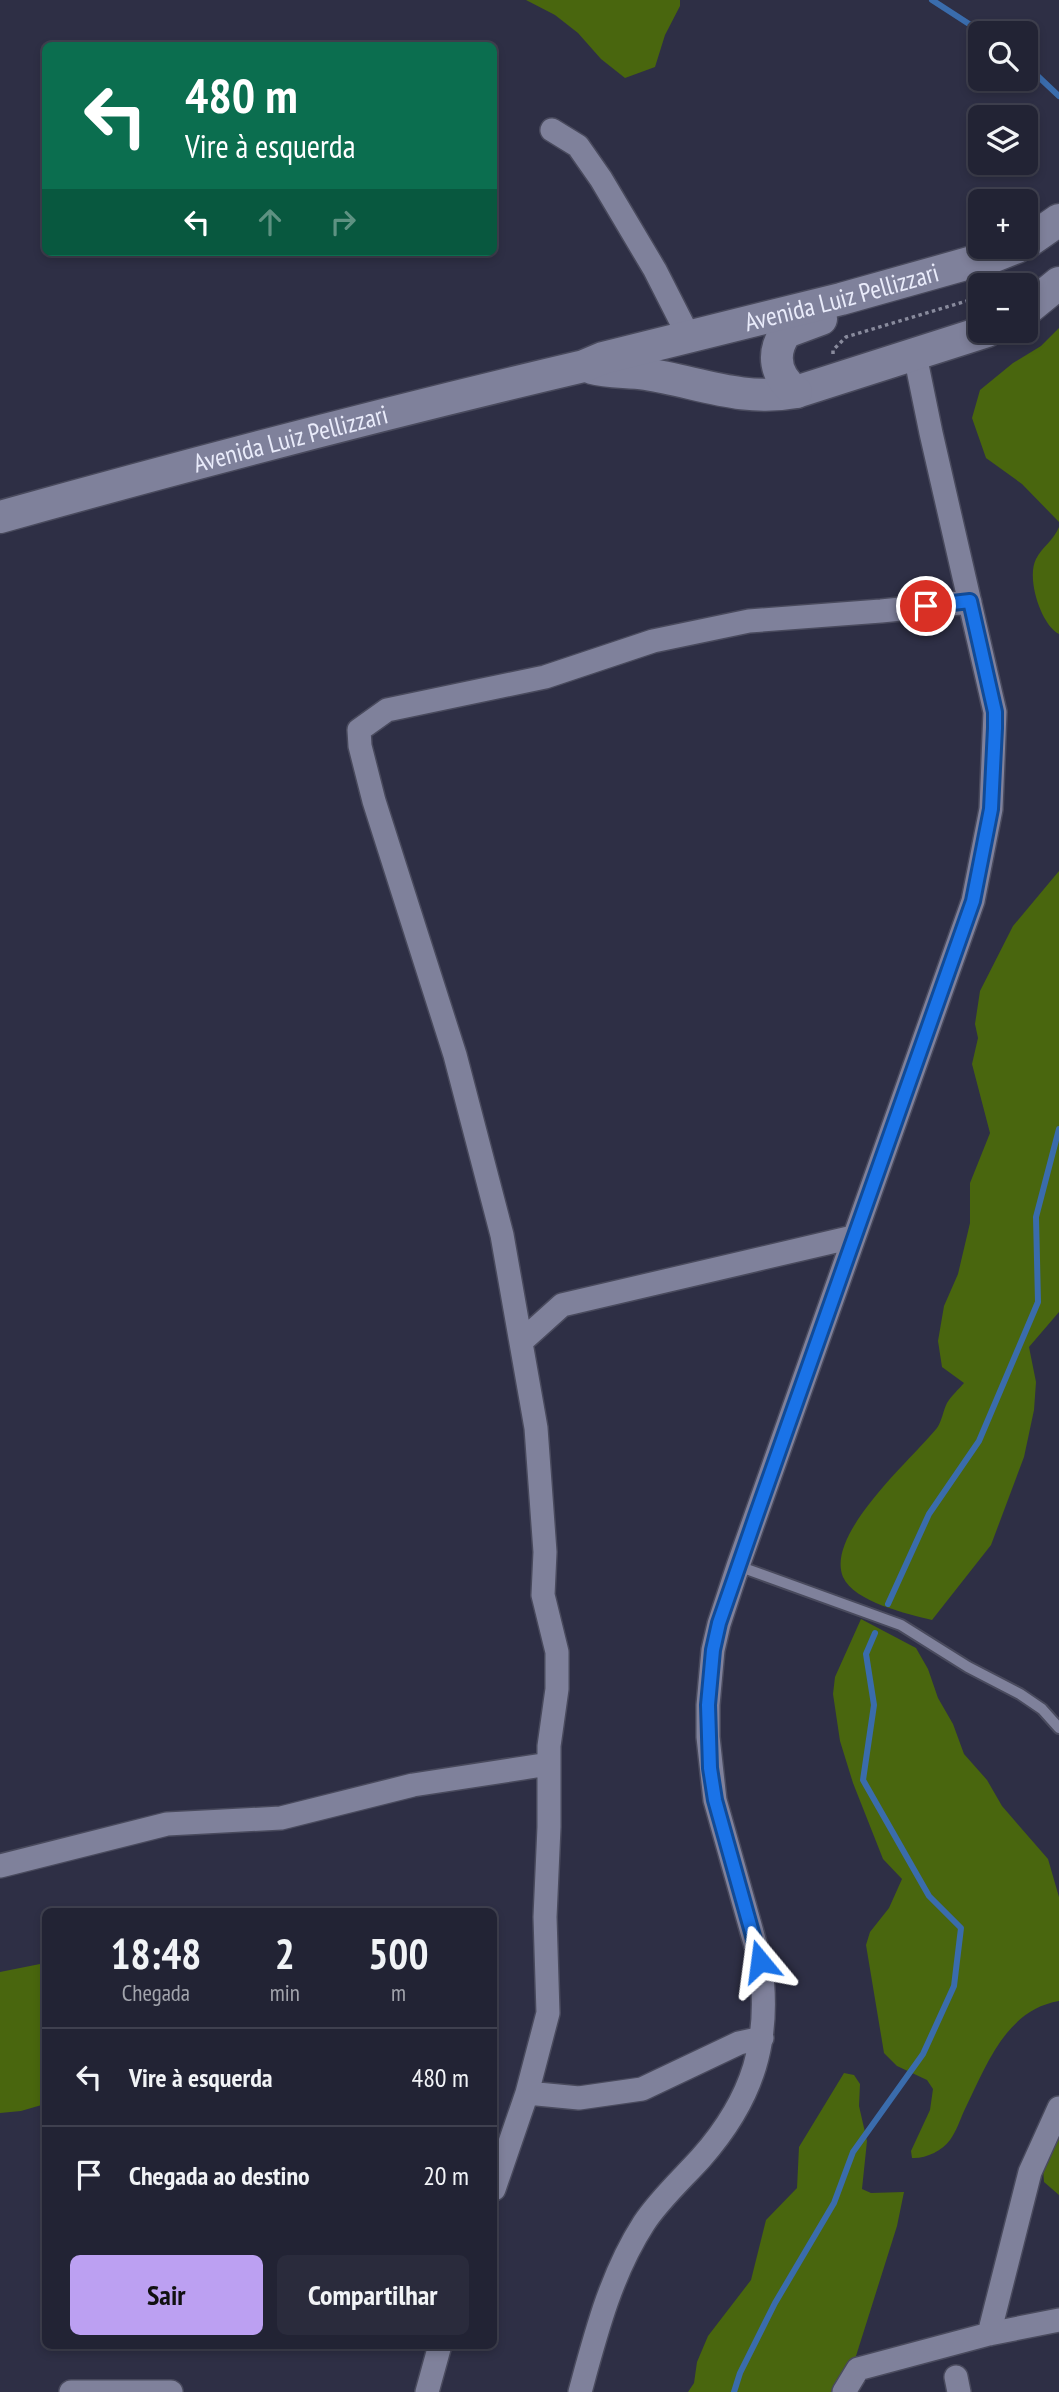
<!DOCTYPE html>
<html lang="pt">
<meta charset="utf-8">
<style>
:root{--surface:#222334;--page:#2a2b3c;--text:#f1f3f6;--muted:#a2a4ac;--line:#3f404f;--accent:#bca0f2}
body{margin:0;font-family:"PT Sans Narrow",sans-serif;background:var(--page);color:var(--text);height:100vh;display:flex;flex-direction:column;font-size:26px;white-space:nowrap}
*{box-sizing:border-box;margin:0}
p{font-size:23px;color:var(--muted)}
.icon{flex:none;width:38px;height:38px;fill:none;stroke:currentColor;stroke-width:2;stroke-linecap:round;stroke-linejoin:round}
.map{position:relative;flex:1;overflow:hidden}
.details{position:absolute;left:42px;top:1908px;width:455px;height:441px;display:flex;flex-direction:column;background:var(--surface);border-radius:10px;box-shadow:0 4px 10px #0003,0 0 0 2px var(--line)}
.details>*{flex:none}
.guide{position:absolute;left:42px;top:42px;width:455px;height:214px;border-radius:10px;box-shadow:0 4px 10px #0003,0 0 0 2px var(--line);background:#0b6e4f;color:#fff;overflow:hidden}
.fabs{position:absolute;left:968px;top:21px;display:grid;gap:14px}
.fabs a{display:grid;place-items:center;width:70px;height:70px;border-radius:10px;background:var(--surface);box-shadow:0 4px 10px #0003,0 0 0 2px var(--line);font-size:35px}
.pin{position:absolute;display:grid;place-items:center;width:60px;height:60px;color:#fff;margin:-30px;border:4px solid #fff;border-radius:50%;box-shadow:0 2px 7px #0007}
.me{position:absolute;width:77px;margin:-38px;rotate:344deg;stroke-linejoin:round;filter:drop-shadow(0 0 5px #0008)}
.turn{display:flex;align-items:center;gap:24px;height:147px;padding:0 28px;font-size:32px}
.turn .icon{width:91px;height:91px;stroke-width:2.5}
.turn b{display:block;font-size:49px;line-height:60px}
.lanes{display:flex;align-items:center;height:66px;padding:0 28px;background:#0003;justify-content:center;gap:35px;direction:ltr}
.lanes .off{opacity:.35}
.eta{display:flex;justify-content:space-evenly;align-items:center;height:119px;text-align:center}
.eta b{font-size:42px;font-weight:700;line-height:49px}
.cta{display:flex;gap:14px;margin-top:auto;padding:14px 28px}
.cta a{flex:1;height:80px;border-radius:10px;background:var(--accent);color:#111;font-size:28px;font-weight:700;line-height:80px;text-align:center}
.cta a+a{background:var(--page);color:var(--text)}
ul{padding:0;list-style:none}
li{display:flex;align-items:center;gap:21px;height:98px;padding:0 28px;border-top:2px solid var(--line)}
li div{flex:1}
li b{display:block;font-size:26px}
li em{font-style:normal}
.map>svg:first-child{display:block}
.forest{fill:#49660e}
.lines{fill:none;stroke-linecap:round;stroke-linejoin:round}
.stream{stroke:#3a6cac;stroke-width:6}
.service-casing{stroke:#494a5d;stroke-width:14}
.minor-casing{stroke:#494a5d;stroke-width:26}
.secondary-casing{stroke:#494a5d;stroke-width:35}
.path{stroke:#898b9d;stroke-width:3.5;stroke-dasharray:3.5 3.5;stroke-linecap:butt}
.service{stroke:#7f819b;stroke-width:10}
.minor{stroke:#7f819b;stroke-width:23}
.secondary{stroke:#7f819b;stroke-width:32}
.route-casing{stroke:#114b97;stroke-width:18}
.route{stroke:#1a73e8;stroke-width:12}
.labels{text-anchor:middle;stroke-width:7;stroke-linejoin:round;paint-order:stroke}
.street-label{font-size:26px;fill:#e9ebfa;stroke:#171822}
</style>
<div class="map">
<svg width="1059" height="2392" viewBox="0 0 1059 2392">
<rect width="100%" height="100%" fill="#2e2f45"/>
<path class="forest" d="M526,0H680V6L665,35L655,67L625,78L601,59L578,33L555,15Z
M1059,328V522L1022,484L986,458L972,418L980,390L1013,363L1041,346Z
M1059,527V634C1041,625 1026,578 1036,559C1042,547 1054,540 1059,527Z
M1059,871V1312L1029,1347L1036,1382L1034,1410L1024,1457L991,1545L932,1620C908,1614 854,1602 843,1577C825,1534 912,1459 937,1428C942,1421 943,1411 947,1403C951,1396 959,1389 964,1383L942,1367L938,1341L944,1306L958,1274L970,1223V1183L990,1133L972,1064L978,1038L975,1024L980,991L1013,926Z
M861,1619L916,1648L928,1669L938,1698L953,1724L964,1754L987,1780L1002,1806L1048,1859L1059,1897V2001C1005,2010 986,2067 964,2111C960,2120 956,2132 950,2140C942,2151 925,2159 912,2158L911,2151L930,2110L933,2089L927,2080L897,2066L884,2053L866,1945L870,1932L889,1908L902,1879L883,1859L853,1783L840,1741L833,1694L835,1677Z
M45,1963V2104L21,2111L0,2113V1972Z
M844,2073L854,2075L860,2084L859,2106L867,2141L862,2189L871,2193L904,2192L897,2226L856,2356L855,2366L834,2392H688L694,2383L697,2362L708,2336L751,2280L766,2220L797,2188L799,2147Z
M1059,2119V2195L1044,2182L1042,2157Z"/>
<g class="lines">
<path class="stream" d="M932,0L983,33
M1026,65L1059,96
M888,1604L929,1514L979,1441L1038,1302L1036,1217L1059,1129
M734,2392L740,2373L775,2303L834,2203L853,2152L923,2054L954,1986L961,1928L929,1896L863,1780L874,1705L866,1654L875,1633"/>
<g class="service-casing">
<path id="service" d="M738,1566L901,1625L968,1667L1020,1694L1042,1709L1059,1728"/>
</g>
<g class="minor-casing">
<path id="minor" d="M552,130L578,146L601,179L655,270L689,337
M522,1341L562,1305L853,1237
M0,1866L167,1824L281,1818L413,1785L549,1764
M527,2093L579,2098L642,2089L739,2043L762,2038
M494,2189L527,2093L548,2013L545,1917L549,1827V1746L557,1689V1652L543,1595L545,1552L536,1428L502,1235L455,1055L374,801L360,746L359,730L387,710L545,677L653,641L749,621L881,611L970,602
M989,2334L1030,2172L1059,2108
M956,2377L959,2392
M71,2392H171
M427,2392L440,2345
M580,2392C596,2333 611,2274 644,2223C659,2200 682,2179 701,2158C753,2099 772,2040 760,1961L715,1800L708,1737V1705L713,1650L719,1624L738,1566L973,901L991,809L995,712L931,433L915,355
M844,2392L858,2369L989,2334L1059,2320"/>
</g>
<g class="secondary-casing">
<g id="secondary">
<path d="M1026,243L1059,220"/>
<path d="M1026,310L1059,283"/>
<path d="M592,368C610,373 628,371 646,374C698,382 742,402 796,392L987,331"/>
<path d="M796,392C775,376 771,353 786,332L821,319"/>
<path id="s1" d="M0,517C194,463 388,412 584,366L603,358L841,299L994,256L1017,247"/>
</g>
</g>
<path class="path" d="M833,354V350L846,337L980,297"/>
<use href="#service" class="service"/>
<use href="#minor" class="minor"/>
<use href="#secondary" class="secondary"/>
</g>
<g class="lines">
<g class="route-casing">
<path id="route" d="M760,1961L715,1800L710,1768L708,1705L713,1650L719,1623L756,1516L973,901L991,809L995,728V712L970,601L926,606"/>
</g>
<use href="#route" class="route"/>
</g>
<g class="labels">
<g class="street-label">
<text dy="9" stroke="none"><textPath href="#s1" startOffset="870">Avenida Luiz Pellizzari</textPath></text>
<text dy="9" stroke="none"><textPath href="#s1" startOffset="301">Avenida Luiz Pellizzari</textPath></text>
</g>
</g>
</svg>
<div class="fabs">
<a><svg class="icon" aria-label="search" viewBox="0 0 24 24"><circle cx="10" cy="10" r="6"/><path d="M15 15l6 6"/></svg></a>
<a><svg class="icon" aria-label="layers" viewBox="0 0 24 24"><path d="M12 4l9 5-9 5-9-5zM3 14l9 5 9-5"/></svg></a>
<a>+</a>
<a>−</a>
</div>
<div class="pin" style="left:926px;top:606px;background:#d93025"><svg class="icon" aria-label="arrive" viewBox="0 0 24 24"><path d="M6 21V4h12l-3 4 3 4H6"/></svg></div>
<svg class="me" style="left:760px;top:1961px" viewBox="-20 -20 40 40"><path d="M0-17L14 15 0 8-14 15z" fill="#1a73e8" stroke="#fff" stroke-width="4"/></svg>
<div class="guide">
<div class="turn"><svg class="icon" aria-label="left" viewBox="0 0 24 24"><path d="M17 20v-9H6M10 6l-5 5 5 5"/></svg><div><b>480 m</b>Vire à esquerda</div></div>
<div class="lanes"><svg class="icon" aria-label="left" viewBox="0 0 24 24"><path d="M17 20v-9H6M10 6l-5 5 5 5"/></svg><svg class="icon off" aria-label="ahead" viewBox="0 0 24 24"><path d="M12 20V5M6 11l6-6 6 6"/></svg><svg class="icon off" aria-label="right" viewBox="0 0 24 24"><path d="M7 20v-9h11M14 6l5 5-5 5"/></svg></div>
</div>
<section class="details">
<div class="eta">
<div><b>18:48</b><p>Chegada</p></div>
<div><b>2</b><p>min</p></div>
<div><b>500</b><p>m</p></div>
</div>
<ul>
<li><svg class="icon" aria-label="left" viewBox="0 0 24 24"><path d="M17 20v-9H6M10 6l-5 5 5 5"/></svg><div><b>Vire à esquerda</b></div><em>480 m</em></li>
<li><svg class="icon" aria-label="arrive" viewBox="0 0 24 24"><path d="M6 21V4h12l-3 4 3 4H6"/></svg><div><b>Chegada ao destino</b></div><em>20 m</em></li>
</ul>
<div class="cta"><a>Sair</a><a>Compartilhar</a></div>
</section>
</div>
